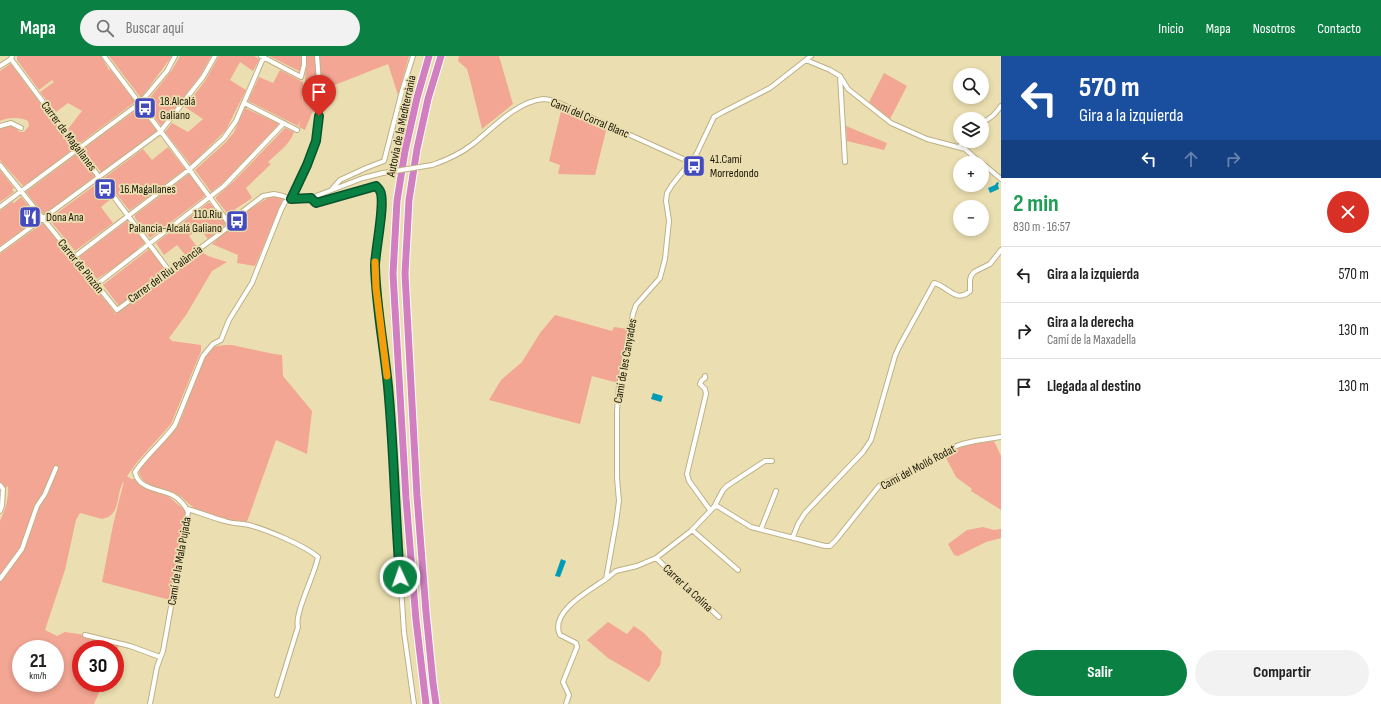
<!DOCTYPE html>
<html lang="es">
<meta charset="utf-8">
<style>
:root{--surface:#fff;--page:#f2f2f2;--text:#222;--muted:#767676;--line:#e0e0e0;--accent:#0b8043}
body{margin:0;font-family:"Sofia Sans Condensed",sans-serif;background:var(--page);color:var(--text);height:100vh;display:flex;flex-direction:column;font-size:15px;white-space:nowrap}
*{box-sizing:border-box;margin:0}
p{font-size:13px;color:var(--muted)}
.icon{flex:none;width:22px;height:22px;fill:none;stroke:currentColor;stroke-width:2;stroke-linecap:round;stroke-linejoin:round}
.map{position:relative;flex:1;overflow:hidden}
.panel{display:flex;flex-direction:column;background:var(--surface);width:380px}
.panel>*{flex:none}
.top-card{background:#1a4fa0;color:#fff;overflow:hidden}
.buttons{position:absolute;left:953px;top:12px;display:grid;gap:8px}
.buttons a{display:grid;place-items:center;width:36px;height:36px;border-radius:50%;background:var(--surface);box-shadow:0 2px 6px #0003;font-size:20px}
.speed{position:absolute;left:12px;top:584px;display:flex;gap:8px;font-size:20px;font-weight:700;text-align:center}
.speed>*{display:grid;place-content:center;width:52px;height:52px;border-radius:50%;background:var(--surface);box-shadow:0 2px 6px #0003;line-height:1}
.speed small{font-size:10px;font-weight:400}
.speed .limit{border:6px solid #d22;background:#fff;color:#111}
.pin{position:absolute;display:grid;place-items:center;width:34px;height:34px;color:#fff;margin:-41px -17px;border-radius:50% 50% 50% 0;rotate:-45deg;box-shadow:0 0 4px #0007}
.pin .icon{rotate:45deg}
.me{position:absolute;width:44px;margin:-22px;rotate:357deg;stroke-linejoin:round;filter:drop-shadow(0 0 3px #0008)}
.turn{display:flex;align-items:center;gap:14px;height:84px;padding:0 12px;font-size:18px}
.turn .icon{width:52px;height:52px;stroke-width:2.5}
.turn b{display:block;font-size:28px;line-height:34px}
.lanes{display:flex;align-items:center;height:38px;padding:0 12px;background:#0003;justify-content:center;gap:20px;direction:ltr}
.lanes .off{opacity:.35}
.round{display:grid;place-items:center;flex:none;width:42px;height:42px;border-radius:21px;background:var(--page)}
.overview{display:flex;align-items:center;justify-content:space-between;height:68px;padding:0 12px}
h1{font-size:24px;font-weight:700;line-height:30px;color:#1e9e55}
.action{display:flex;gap:8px;margin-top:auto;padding:8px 12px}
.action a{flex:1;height:46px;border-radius:24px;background:var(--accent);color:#fff;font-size:16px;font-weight:700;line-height:46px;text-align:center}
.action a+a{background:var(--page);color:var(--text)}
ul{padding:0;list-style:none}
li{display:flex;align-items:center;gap:12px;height:56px;padding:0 12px;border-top:1px solid var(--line)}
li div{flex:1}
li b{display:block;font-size:15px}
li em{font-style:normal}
header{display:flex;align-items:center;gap:24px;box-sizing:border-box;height:56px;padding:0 20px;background:var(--accent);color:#fff}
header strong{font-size:19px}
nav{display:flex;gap:22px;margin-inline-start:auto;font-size:14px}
.search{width:280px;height:36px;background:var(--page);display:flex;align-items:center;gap:10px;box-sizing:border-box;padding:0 14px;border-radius:22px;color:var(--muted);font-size:15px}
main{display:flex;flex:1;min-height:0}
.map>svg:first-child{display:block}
.green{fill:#f3a693;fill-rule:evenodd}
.water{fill:#009cb5}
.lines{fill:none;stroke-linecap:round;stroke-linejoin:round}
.minor-casing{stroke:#bdb185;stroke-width:6}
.motorway-casing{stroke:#fff;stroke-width:9}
.minor{stroke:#fff;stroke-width:4}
.motorway{stroke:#d17fc0;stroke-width:7}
.minor-bridge-casing{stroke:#bdb185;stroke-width:6;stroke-linecap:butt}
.minor-bridge{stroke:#fff;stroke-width:4}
.route-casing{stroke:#07532c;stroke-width:10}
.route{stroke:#0b8043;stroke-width:7}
.slow{stroke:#f59e0b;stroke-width:7}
.labels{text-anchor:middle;stroke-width:3.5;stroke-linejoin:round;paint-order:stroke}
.poi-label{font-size:12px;fill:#191505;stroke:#ebdfb1;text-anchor:start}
.street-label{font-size:12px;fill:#191505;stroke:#ebdfb1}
</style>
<header>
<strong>Mapa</strong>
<div class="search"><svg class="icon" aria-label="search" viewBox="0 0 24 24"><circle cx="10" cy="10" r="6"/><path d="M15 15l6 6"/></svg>Buscar aquí</div>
<nav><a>Inicio</a><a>Mapa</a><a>Nosotros</a><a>Contacto</a></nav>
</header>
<main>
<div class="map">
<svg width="1001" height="648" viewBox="0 0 1001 648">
<rect width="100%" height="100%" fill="#ebdfb1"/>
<path class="green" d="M17,0H101L109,14L110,13L135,46L79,88L68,73L82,55L68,47L56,56L40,36L54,26L52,24L39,34L17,4Z
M109,0H172L141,42Z
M180,0H211L200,20L161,70L145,48L172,14Z
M219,0H254L258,2L259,4L253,15L240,6L230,24L246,34L226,74L192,108H190L165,76L172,67L188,76L203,63L185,51L205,25Z
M269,0H302L303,11L301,16Z
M306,0H315L317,22L316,54L312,57L305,74L299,71L300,64L298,70L248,45L259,21L273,27L280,14L303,26L302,48L305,31Z
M319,0H409L398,39L388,8L322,34Z
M459,0H499L513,48L482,73L469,20L467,13L458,5Z
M10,8H11L74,92L51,110L23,130L0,104V73C4,70 9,68 15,70L19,76H24L29,70L28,65C22,61 7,61 0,65V15Z
M884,17L907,30L890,63L869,46Z
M562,51L607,71L595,119L558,118L560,109L549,105Z
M139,52L157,75L101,116L83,93Z
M245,52L279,68L223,127L211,136L195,114L226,86L234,76Z
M846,70L887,87L884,94L847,85Z
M285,72L294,76C289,90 278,96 268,106L271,108L246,132L252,142L228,158L227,157L216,143V141L234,125Z
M168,91L185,113L130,154H129L104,122L143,93L152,104Z
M78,97L95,120L44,158L26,136Z
M0,114L14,132L12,134L14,136L0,146Z
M189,118L205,139L204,141L150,182L135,162V159Z
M99,126L112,142L101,151L113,167L75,195L49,163Z
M271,140L281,141L283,143L255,210L237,207L238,199L212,188L233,170L245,156Z
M21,141L39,162L0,190V155L12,146L14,147Z
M208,147H210L225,167V169L208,183L199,172L189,180L197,191L186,200L177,189L164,199L156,187Z
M127,165L145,187L137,193L139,195L97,223L79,201Z
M43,167L116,258L202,196L208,200L227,206L212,215L186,259L169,282L172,285L201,289V295L171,368L138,405L127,420L131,423H136L149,432L169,441L187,456L170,544L102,526L113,469L124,425C117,434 120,451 111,459C109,461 105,462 102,463L80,457L76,464L65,514L45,574L57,580L65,576L85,579L119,589L115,599V593H81V627H103L94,648H0V465C5,454 9,443 8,430L4,433L0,426V198ZM21,593H55V627H21Z
M149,193L167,214L120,250H119L103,229Z
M555,259L612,275L614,271L628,273L618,327L592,320L580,368L489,344L501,324L522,306L540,277Z
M232,289L274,298L282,299L283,320L312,355L307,398L276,384L248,463L246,467H241C226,464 211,461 197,454C189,449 183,441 175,437C162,431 144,432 139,417C141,406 170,382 178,369C191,346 191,315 209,294C214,289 225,289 232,289Z
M994,385L1001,400V454L971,435L972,433L956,421L945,400C960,389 976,387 994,385Z
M983,471L994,474L1001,473V482L986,486L958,500L954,499L948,488L967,474Z
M608,566L627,578L634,570L644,577L662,596L660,609L649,626L608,602L587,584Z"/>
<path class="water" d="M997,126L999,127L998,129L999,133L990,137L988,132L995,129Z
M653,337L663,340L661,346L651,343Z
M561,503L566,505L560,521L555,520Z"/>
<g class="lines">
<g class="minor-casing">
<path id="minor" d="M104,0C146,56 189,112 230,169
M261,0L301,21L304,9V0
M11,3L170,216
M806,4L830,14L840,20L848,33L891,67L927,83L965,93L981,107
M0,10L11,3L12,0
M840,20L845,106
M244,47L297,74
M982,66C991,63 995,58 1001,50
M0,70L11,67L21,72
M959,91L964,85
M982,107L1001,123
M0,109L74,201L117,254L226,173L238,159L263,140L274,138L283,140L291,143L311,142L363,122L383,117
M432,109C447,104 460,98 473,88C493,72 516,46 543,43C548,43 554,45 559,47L690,106
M332,133L340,124L366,112L384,105L402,35L413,0
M311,142L316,147L328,144L371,131L376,130L380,134L381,158L375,209L376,232L388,332L404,576L414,648
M291,143C300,124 311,104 317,84C322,61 319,23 317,0
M0,151L140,47L167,15L175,0
M0,194L160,76L203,21L215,0
M74,201L190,113L224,82L236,65L264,0
M96,229L224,130L284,67
M705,320V322L702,324L700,328L705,333L706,338L687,418L689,425L710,454
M0,429L3,433L2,450L0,455
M714,451L723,434L727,430L765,405H772
M187,453C200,456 212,462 225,465C233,468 241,467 249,469C267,474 304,489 318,501C315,518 294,558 298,571L277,639
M761,473L776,435
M692,474L738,514
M793,481L798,468L805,457L863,396L871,384L895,300L899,291L934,227C948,230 956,248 970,235V224L971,220L974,216L990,208L1001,194
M656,502L719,561
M0,523L22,493L37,450L45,438L56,412
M606,523L616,515L637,510L656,502L691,475L714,451L717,450L751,471L825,490H830L836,484L879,430L943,399L954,391L962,388L975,385L1001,381
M85,579L130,590L160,601
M150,648L157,611L163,595L188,456C186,451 180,443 174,440C162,433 138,434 135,416C146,399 163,386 175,369L203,300L213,288L221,284L229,264L252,227L281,154L285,146L291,143
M566,648L569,639L563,626L577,591L576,587L560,579C549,556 590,534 606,523L616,467L619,445L617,422V355L619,330L633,258L636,249L660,222L665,203L669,165L666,145L667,137L672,129L696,99L714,61L723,56L770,32L811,0"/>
</g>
<g class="motorway-casing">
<path id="motorway" d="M426,648L416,564L406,442L393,218L397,145L405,95L417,42L429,0
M436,648L433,627L426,556L417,440L405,218L409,144L417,93L428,43L441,0"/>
</g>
<use href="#minor" class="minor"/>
<use href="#motorway" class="motorway"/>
<g class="minor-bridge-casing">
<path id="minor-bridge" d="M383,117L432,109"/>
</g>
<use href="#minor-bridge" class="minor-bridge"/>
</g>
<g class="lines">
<g class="route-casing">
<path id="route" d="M319,60L316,85L307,109L291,143L311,142L316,147L376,130C377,131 380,134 380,135C386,145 375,195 375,210C376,250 384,290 388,330C394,394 395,457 400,521"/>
</g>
<use href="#route" class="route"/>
<path class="slow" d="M375,206L376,232L387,320"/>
</g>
<defs>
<g id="bus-square" transform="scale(1.15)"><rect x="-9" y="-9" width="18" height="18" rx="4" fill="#444bc0" stroke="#ebdfb1"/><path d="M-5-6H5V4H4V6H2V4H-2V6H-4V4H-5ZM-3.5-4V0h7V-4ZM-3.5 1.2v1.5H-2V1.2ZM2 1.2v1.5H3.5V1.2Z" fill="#fff"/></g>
<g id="restaurant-square" transform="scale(1.15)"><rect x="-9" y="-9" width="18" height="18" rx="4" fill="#444bc0" stroke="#ebdfb1"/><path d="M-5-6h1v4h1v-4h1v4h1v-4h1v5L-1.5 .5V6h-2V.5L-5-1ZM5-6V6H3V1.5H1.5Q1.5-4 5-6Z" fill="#fff"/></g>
</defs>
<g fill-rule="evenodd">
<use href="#bus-square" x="145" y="52"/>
<use href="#bus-square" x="694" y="110"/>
<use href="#bus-square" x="105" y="133"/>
<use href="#restaurant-square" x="30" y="161"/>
<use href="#bus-square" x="237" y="165"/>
</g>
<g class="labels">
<g class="poi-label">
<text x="160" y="49">18.Alcalá<tspan x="160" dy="14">Galiano</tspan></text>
<text x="710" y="107">41.Camí<tspan x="710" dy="14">Morredondo</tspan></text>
<text x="120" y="137">16.Magallanes</text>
<text x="222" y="162" text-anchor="end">110.Riu<tspan x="222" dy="14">Palancia-Alcalá Galiano</tspan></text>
<text x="46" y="165">Dona Ana</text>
</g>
<g class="street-label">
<text transform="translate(590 62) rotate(23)" y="4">Camí del Corral Blanc</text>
<text transform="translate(401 70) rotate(-78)" y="4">Autovia de la Mediterrània</text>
<text transform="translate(69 80) rotate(53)" y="4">Carrer de Magallanes</text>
<text transform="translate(81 210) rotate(51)" y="4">Carrer de Pinzón</text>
<text transform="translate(165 218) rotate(-36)" y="4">Carrer del Riu Palància</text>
<text transform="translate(625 305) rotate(-80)" y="4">Camí de les Canyades</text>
<text transform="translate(918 411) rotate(-28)" y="4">Camí del Molló Rodat</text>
<text transform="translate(179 505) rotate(-80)" y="4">Camí de la Mala Pujada</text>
<text transform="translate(688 532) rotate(43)" y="4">Carrer La Colina</text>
</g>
</g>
</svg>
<div class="buttons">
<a><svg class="icon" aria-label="search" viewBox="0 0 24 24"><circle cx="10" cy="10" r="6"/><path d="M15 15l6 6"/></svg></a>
<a><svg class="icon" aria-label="layers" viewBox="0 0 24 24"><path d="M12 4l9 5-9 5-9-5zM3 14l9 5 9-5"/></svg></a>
<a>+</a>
<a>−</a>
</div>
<div class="speed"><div>21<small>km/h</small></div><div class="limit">30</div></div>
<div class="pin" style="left:319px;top:60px;background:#d93025"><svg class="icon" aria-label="arrive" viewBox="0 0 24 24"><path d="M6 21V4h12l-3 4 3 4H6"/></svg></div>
<svg class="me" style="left:400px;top:521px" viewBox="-20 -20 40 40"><circle r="17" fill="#0b8043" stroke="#fff" stroke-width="3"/><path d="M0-11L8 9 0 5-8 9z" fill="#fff"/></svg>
</div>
<section class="panel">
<div class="top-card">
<div class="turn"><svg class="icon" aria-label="left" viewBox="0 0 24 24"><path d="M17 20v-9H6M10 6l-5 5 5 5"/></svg><div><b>570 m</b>Gira a la izquierda</div></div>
<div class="lanes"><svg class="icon" aria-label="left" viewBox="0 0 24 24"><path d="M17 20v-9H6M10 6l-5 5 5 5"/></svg><svg class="icon off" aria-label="ahead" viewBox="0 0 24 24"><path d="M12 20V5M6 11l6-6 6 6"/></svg><svg class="icon off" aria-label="right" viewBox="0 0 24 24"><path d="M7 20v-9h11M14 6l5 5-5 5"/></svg></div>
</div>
<div class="overview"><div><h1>2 min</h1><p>830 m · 16:57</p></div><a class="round" style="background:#d93025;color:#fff"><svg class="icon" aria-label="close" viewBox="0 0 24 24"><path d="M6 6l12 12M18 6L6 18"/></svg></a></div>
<ul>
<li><svg class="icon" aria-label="left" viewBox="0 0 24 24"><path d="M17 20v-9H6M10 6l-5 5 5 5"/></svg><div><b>Gira a la izquierda</b></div><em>570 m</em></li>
<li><svg class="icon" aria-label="right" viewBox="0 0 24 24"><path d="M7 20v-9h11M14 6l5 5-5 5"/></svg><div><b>Gira a la derecha</b><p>Camí de la Maxadella</p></div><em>130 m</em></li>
<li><svg class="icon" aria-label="arrive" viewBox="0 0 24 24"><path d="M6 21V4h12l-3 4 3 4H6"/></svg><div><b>Llegada al destino</b></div><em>130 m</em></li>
</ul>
<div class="action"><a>Salir</a><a>Compartir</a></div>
</section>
</main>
